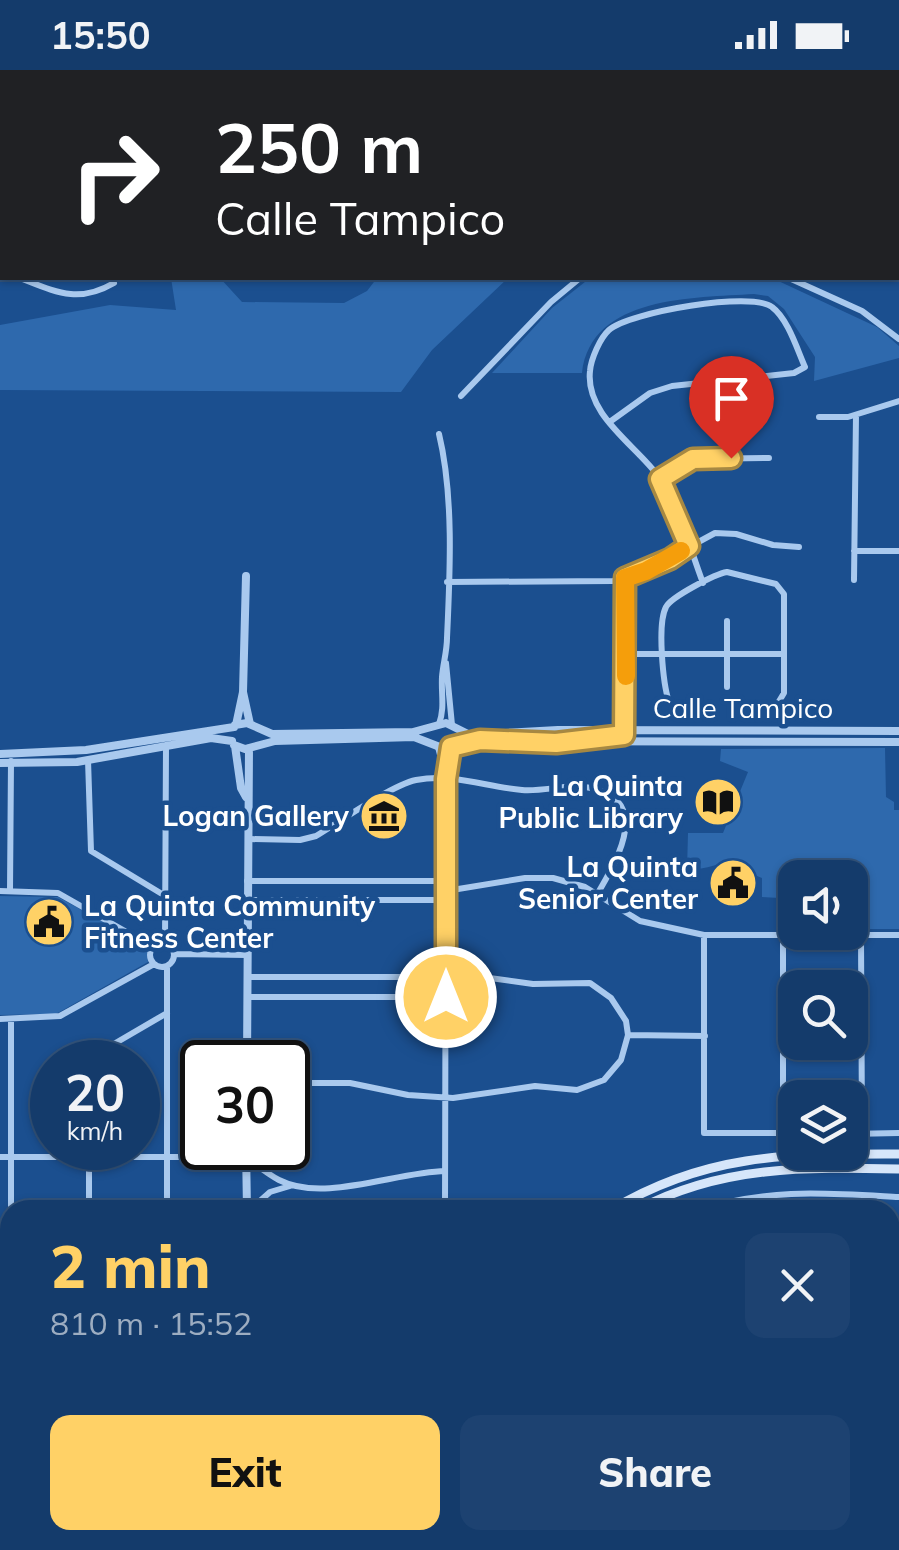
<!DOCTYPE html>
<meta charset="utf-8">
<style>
:root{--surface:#143b6b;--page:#1d4271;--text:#f1f3f6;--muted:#9dadc1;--line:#33557e;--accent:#ffd166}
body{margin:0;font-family:Mulish,sans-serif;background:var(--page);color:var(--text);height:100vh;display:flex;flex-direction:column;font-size:38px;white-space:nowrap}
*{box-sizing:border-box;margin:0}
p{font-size:32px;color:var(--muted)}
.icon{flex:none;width:55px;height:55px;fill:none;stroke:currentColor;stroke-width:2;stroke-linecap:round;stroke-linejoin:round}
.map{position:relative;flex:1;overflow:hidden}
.sheet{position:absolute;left:0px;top:1130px;width:900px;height:350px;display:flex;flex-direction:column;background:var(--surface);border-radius:30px 30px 0 0;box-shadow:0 2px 8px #0004,0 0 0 2px var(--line)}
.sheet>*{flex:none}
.guide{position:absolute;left:0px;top:0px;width:900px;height:210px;box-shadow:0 2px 8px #0004,0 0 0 2px var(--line);background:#202124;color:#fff;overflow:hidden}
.fabs{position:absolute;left:778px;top:790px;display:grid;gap:20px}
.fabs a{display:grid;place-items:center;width:90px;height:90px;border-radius:20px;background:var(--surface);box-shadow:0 2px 8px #0004,0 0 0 2px var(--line);font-size:50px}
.speed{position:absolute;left:30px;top:970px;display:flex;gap:20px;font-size:50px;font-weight:700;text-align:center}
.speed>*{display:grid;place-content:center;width:130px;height:130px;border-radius:50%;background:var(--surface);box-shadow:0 2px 8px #0004,0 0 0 2px var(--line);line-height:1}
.speed small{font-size:25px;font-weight:400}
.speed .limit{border:5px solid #111;border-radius:15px;background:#fff;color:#111}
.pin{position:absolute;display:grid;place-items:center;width:85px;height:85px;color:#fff;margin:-102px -42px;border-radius:50% 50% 50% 0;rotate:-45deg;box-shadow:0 0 10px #0007}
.pin .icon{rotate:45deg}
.me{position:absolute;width:110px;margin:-55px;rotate:0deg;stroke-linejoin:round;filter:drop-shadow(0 0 8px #0008)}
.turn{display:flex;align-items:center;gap:35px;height:210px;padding:0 50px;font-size:45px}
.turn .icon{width:130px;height:130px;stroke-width:2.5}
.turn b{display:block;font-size:70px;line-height:85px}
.round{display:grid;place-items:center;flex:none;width:105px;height:105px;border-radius:20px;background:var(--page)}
.headline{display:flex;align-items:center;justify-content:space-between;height:170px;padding:0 50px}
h1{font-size:60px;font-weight:800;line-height:75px;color:var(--accent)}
.cta{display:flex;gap:20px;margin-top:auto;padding:20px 50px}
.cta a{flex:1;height:115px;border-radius:20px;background:var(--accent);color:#111;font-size:40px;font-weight:800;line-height:115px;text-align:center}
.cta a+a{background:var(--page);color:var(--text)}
.status{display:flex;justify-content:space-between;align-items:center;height:70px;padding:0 50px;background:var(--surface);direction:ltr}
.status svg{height:28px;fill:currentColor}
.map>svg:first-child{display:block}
.green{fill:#2e69ad}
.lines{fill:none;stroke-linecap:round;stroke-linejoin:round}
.minor{stroke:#a9c9ee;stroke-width:6}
.tertiary{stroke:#a9c9ee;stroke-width:8}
.secondary{stroke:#d6e6fa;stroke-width:9}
.route-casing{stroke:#a68842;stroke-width:25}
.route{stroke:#ffd166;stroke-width:18}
.slow{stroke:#f59e0b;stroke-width:18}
.labels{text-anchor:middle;stroke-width:9;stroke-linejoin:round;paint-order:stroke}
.street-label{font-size:28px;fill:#fff;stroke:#1b4f8f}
.poi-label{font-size:28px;font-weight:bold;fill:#fff;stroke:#1b4f8f;text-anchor:end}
</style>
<div class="status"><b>15:50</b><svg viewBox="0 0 49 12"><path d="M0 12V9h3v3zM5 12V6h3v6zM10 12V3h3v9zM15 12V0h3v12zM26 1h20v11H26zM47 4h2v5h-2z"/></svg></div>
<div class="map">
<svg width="899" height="1480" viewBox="0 0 899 1480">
<rect width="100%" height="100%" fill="#1b4f8f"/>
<path class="green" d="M171,208H220L242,232L344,233L367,221L377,208H508L432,280L401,322L0,320V255L110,235L176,240Z
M590,208H772L877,257L899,276V288L814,311L815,287L784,239L768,226L754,224C695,228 591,225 582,303H492L552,238Z
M885,678L886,727L894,732V740H899V859H850V808H795V859H791V846L781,836L779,828L762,827V808L752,804L742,791C721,791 707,800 687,800L688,763H723L748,702L720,691L721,679Z
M0,826L58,827L147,876L148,892L56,944L0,945Z
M890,1183H899V1307H890Z
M899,1414V1480H568L564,1470H890V1415Z"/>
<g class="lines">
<path class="minor" d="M667,0L668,2
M25,2L26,0
M127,2L128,0
M239,2V0
M264,2L266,0
M568,2L578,0
M0,12L2,13
M898,57H899
M0,198L2,200
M20,208C56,222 78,234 114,213
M789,208L862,241L899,269
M461,326L551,232L580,208
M819,347H848L899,331
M611,351L650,323L672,316L794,303L805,297C797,279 788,249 772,237C752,221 629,242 609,260C600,268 591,289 590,301C585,345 636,375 659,407C680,438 690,479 703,513
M660,409L693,389L769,388
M854,481H899
M625,508V661
M854,510L856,345
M447,512L613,511L645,501L715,463L736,464L773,475L799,477
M727,551V617
M626,584H784
M446,593L452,655
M669,632C663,614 657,554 666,537C671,527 715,504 727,502L776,514L784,524V623L778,633
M439,654C445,638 441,624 442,607C443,594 447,581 447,568C450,504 454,426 439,364
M438,677L446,708
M88,690L91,781L167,827
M248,769L300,770L316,766C339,752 392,715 416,710C454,703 486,717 522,720C544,722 570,713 591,718C653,732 616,791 598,823
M247,811H446
M0,821L58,823L153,877
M10,821L11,691
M446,821L525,808H553L585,817L640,851L704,865H899
M247,830H446
M704,865V1063H795
M861,865L862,1064
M150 885a12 12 0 1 1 24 0a12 12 0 1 1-24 0Z
M165,874L166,676
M174,884L247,885
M247,907H446
M247,927H446
M0,949L60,946L154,894
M628,965L705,966
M90,992L95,985L167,943
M288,1013H350L408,1025L453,1028L535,1016L577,1020L604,1010L621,990L628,965L626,951L611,928L590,913L533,914L446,902
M783,1063V865
M850,1064L899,1063
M0,1087H246C257,1095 267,1104 279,1110C323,1133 396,1102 445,1101
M11,1140V949
M89,1140V1078
M167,1140V896
M250,1140L270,1122L290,1116
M445,1140L446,709L451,677
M698,1140C770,1118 825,1123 899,1127
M890,1361H899
M10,1480V1470
M89,1480V1470
M166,1480L167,1470
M368,1480H399
M509,1480V1470"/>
<path class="tertiary" d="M243,622L250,654
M235,655L247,653L272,664L413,662L446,653L470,665L558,660L899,661
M236,655L243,622L246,506
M600,668L622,666L625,661
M234,675L245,679L275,671L414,667L445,679L480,671L899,672
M235,676L241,718L246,727
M0,684L86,680L234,657
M0,693L77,692L211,668L232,671
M247,992L249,678
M246,1078L247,1140"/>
<path class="secondary" d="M611,1140C708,1082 790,1084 899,1084
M637,1140C721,1095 807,1097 899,1099
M0,1271H10
M0,1284H10
M250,1470V1480"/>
</g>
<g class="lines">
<g class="route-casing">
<path id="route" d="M446,927V709L451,677L480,670L556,673L624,665L625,508L670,489L689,476L660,409L693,389L731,388"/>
</g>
<use href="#route" class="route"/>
<path class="slow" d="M626,606L625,508L646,501L681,481"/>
</g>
<defs>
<g id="library-disc" transform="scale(2.5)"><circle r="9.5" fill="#ffd166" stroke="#1b4f8f"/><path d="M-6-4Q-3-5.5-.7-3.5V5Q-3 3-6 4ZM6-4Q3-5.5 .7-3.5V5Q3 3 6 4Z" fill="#111"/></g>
<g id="museum-disc" transform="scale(2.5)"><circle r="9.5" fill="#ffd166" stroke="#1b4f8f"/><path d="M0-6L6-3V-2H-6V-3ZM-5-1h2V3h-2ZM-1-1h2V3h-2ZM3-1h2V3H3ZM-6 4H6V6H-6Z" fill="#111"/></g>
<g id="civic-disc" transform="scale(2.5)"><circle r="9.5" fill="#ffd166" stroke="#1b4f8f"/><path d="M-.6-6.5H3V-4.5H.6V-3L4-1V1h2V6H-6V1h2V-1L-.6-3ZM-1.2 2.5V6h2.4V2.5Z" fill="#111"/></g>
</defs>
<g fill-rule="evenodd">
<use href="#library-disc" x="718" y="732"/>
<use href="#museum-disc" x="384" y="746"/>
<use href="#civic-disc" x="733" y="813"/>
<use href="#civic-disc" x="49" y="852"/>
</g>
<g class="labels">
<g class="street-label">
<text x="743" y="648">Calle Tampico</text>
</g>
<g class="poi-label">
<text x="683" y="726">La Quinta<tspan x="683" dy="32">Public Library</tspan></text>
<text x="349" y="756">Logan Gallery</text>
<text x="698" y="807">La Quinta<tspan x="698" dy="32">Senior Center</tspan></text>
<text x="84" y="846" text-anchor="start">La Quinta Community<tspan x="84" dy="32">Fitness Center</tspan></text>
</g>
</g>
</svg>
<div class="fabs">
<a><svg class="icon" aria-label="sound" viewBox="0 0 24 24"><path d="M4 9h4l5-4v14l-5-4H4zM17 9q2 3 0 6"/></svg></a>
<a><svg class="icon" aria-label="search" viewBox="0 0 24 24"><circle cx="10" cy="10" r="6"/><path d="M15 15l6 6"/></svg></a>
<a><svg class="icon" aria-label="layers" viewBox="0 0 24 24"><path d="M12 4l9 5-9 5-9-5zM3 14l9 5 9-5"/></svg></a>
</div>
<div class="speed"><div>20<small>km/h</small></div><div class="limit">30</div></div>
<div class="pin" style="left:731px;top:388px;background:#d93025"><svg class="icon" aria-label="arrive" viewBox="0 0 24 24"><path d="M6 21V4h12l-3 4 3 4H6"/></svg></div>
<svg class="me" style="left:446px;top:927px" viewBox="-20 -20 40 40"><circle r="17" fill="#ffd166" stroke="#fff" stroke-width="3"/><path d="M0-11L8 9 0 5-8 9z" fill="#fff"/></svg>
<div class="guide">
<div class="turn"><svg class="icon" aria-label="right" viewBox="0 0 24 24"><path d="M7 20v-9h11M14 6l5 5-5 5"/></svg><div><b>250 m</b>Calle Tampico</div></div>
</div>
<section class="sheet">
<div class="headline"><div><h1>2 min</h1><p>810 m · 15:52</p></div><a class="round"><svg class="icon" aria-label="close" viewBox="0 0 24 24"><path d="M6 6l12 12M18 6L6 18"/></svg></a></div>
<div class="cta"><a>Exit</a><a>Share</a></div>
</section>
</div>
